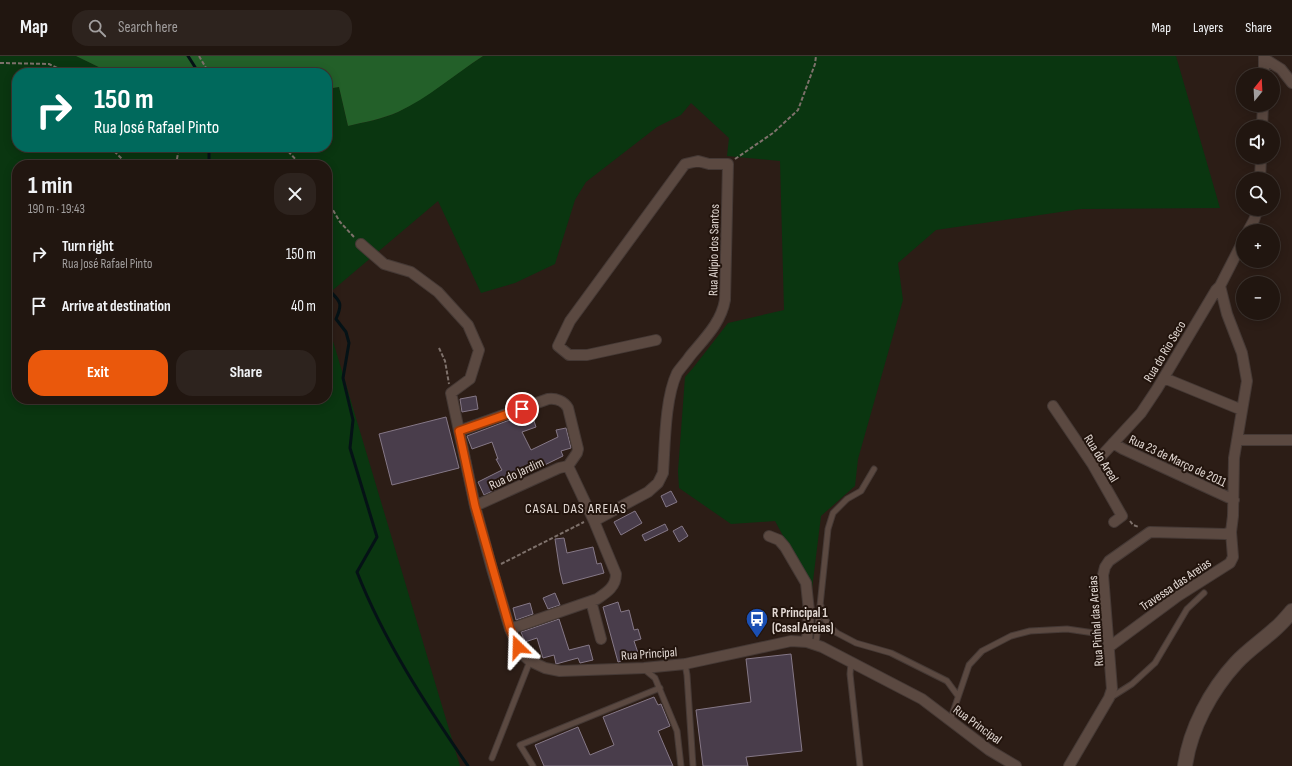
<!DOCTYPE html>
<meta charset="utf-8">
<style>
:root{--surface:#211610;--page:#2d231e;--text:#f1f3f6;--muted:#a29f9f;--line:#3e3530;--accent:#ea580c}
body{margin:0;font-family:"Sofia Sans Condensed",sans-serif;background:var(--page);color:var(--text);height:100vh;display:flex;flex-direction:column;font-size:15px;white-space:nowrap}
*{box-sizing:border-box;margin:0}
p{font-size:13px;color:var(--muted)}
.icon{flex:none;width:22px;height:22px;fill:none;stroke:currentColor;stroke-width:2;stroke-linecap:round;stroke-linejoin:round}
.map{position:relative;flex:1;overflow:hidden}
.sheet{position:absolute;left:12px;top:104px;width:320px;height:244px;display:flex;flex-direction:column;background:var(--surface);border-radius:16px;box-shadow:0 2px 10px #0003,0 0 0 1px var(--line)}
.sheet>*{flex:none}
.hud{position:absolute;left:12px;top:12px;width:320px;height:84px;border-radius:16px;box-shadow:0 2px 10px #0003,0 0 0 1px var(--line);background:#00695c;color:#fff;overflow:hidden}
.needle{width:26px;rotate:18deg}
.tools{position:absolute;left:1236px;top:12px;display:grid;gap:8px}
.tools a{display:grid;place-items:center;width:44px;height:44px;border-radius:50%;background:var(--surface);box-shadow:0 2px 10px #0003,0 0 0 1px var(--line);font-size:20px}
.pin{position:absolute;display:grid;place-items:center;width:34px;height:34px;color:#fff;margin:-17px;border:2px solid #fff;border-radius:50%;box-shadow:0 1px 4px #0007}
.me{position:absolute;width:44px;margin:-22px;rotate:338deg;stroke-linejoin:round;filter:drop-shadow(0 0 3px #0008)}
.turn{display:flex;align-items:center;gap:14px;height:84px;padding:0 16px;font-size:18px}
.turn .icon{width:52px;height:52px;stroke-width:2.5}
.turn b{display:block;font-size:28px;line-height:34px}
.round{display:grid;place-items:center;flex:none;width:42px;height:42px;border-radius:16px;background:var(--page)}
.summary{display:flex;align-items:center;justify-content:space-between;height:68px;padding:0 16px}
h1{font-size:24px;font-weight:700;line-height:30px}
.primary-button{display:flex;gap:8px;margin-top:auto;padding:8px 16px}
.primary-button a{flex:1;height:46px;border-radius:16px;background:var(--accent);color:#fff;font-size:16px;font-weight:700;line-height:46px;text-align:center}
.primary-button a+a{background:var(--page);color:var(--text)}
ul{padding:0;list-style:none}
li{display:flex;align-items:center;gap:12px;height:52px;padding:0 16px}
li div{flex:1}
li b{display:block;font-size:15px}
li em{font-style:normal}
header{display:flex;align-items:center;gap:24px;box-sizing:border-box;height:56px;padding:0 20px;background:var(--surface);border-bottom:1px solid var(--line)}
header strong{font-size:19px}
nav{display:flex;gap:22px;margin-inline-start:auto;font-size:14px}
.search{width:280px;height:36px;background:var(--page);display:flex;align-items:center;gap:10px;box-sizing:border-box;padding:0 14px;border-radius:16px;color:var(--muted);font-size:15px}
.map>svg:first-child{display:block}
.green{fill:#0a3610}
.forest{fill:#236029}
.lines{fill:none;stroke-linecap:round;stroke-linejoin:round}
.stream{stroke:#051216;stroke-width:3}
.building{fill:#493d4b;stroke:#857887}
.service-casing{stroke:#453935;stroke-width:7}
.minor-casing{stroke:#453935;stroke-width:12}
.secondary-casing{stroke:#453935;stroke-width:16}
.path{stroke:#7e716b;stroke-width:2;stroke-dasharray:4 2;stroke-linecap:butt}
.service{stroke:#5b4941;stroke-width:5}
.minor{stroke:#5b4941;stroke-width:10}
.secondary{stroke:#5b4941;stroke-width:14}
.route-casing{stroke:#983908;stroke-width:10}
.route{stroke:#ea580c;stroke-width:7}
.labels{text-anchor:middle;stroke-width:4;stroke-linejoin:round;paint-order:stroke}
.street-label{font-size:13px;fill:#e2d8d3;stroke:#22140d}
.poi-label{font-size:13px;font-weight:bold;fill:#e2d8d3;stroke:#22140d;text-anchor:start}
.neighbourhood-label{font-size:14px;letter-spacing:1px;fill:#e2d8d3;stroke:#22140d}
</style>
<header>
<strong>Map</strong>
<div class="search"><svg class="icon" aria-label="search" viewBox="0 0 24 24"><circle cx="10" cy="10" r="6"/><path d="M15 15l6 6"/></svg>Search here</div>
<nav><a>Map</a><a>Layers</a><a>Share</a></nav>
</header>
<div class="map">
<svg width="1292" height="710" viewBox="0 0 1292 710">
<rect width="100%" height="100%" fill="#2c1d16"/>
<path class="green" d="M0,0H76L111,17H17V91H327V33L339,31L348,70C365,66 383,63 398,56C428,41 455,18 483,0H1176L1220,152L1081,153L936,174L898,207L903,244L858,403L855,430L821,460L812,533L775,465L731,468L679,432L678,415L685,321L693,312L728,267L784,254L780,105L727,100L729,82L691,47L681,59L657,71L586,126L575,144L555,208L515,227L481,237L438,145L327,239V109H17V343H327V265L460,710H0Z"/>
<path class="forest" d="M76,0H483C455,18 428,42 398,56C382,63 365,66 348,70L339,31L327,33V17H111Z"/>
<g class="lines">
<path class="stream" d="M188,0L195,11L197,17
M209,91V109
M327,232C339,245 344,245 336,263L346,276L349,287L343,322L353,364L350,392L377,481L357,516C384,585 426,649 468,710"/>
</g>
<path class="building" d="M476,340L478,353L462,356L460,343Z
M531,356L536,371L522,376L531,394L558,381L556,374L566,372L571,392L561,395L563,400L514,424L512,420L497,428L499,432L484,439L478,426L502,414L496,403H498L492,386L472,393L467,380Z
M446,361L459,412L392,429L379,378Z
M671,435L677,446L666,451L661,440Z
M635,455L642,467L621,479L614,466Z
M665,468L668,474L645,485L642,479Z
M682,470L688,480L679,486L673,475Z
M564,482L567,497L593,491L597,508L601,507L604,517L563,528L560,516L555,483Z
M555,537L560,549L548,553L543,542Z
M618,546L621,556L629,554L634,574L638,573L641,583L634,585L639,600L618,606L603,551Z
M530,547L533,558L516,564L513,552Z
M559,563L569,594L589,589L593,604L580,607L578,602L556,608L554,599L543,602L537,582L525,586L521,576Z
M791,598L802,695L746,701L748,710H703L696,654L751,646L746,603Z
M654,641L658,649L661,648L670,670L658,675L673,710H544L535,689L578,671L590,699L614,689L603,661Z"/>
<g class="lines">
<g class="service-casing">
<path id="service" d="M821,550L823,560L831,572L837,577L856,587L891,597L947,625L958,640
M816,588L828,473L833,457L847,443L861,435L874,413
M851,607L850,618L860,710
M685,608L687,619L693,710
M644,613L655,622L677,675L681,710
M1110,642L1132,628L1155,607L1187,553L1204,537
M950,665L969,609L982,595L1011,580L1030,575L1067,573L1108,579
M492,702L530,605
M533,710L520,689L660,632"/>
</g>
<g class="minor-casing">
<path id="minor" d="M1265,3L1281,13L1292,27
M1264,19V0
M1262,71L1263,49
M1260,123L1261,101
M1248,175L1254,164L1258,153
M361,188L384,208L411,216L438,236L468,269L479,294L470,323L451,337L475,450L492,513L510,573L518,591L521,597L530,605L545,612L560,615L644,612L685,608L791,585L807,586L822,591L922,643L989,694L1016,710
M1164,322L1242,354
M1053,350L1093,409L1122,460L1114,466
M459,375L548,343C556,342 564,345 568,352L578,393L577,397L568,410
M1237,384H1292
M1113,387L1123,393L1234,444
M1093,409L1141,357L1157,333L1216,234L1220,230L1243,185
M475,450L559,412L568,410
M594,465L648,436L658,427L663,417C665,388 665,342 677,317C681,311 686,306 690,300C704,283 721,267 725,244L728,108H709L698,105L685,108L570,265L558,290L569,299H587L656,284
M769,480L779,484L785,491L806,527L809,555L807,586
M591,545L601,583
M510,573L597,543C606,537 616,531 616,518L594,465L568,410
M1109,591L1178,540L1230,507L1233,501L1231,476
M1069,710L1109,642L1112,633L1103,519L1105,511L1109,505L1150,476L1225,478L1231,476L1233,460L1234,402L1247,325L1242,297L1227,258L1220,230"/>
</g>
<g class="secondary-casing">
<path id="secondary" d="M1185,710C1190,673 1211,634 1236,607C1248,594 1262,585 1275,573C1281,568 1287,561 1292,555"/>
</g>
<path class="path" d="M199,0L209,17
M0,7L49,8L68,17
M110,91L124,105L127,109
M284,91L301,109
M735,103L773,77L798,54L815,8L816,0
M176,109L179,91
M327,144L340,166L354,181
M439,292L445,305L449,328
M1130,465L1133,469L1139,471
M501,508L584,466"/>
<use href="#service" class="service"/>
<use href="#minor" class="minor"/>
<use href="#secondary" class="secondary"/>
</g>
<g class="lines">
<g class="route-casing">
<path id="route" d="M518,591L510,573L475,450L459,375L522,353"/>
</g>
<use href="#route" class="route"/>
</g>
<defs>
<g id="bus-pin" transform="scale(1.15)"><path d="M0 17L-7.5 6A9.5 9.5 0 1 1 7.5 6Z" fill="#1a4fb4" stroke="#22140d"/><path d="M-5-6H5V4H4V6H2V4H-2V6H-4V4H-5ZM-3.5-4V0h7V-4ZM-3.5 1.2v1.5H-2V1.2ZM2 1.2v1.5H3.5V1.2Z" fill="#fff"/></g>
</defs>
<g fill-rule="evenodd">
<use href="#bus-pin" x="757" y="563"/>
</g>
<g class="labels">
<g class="street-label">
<text transform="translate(713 194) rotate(-89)" y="5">Rua Alípio dos Santos</text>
<text transform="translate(1164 295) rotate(-59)" y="5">Rua do Rio Seco</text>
<text transform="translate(1102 402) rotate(58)" y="5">Rua do Areal</text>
<text transform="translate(1178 404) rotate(25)" y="5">Rua 23 de Março de 2011</text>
<text transform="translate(516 417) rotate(-25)" y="5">Rua do Jardim</text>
<text transform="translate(1175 528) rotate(-34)" y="5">Travessa das Areias</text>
<text transform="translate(1095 565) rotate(-94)" y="5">Rua Pinhal das Areias</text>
<text transform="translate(649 597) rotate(-4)" y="5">Rua Principal</text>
<text transform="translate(978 668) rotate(36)" y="5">Rua Principal</text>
</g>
<g class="poi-label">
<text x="772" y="561">R Principal 1<tspan x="772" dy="15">(Casal Areias)</tspan></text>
</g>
<g class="neighbourhood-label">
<text x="576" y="457">CASAL DAS AREIAS</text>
</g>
</g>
</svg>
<div class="tools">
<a><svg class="needle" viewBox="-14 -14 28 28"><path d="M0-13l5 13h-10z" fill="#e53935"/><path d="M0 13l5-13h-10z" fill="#a29f9f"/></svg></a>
<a><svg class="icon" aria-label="sound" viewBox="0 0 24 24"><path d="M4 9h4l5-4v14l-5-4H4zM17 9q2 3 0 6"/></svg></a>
<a><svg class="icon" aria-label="search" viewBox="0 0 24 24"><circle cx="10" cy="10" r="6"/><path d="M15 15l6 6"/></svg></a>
<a>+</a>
<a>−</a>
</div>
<div class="pin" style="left:522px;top:353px;background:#d93025"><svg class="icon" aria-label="arrive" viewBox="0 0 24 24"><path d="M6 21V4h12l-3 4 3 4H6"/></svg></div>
<svg class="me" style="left:518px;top:591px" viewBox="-20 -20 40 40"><path d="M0-17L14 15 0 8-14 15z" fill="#ea580c" stroke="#fff" stroke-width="4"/></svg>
<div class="hud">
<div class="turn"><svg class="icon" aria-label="right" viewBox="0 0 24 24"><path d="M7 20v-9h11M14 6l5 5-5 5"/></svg><div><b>150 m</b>Rua José Rafael Pinto</div></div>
</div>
<section class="sheet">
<div class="summary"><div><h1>1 min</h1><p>190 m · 19:43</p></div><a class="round"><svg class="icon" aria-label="close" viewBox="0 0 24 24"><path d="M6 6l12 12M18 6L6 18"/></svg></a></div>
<ul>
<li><svg class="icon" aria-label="right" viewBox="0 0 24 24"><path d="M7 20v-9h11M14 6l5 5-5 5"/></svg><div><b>Turn right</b><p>Rua José Rafael Pinto</p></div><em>150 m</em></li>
<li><svg class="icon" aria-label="arrive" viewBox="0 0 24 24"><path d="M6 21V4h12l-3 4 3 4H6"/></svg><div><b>Arrive at destination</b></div><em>40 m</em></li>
</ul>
<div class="primary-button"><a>Exit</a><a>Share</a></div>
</section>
</div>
